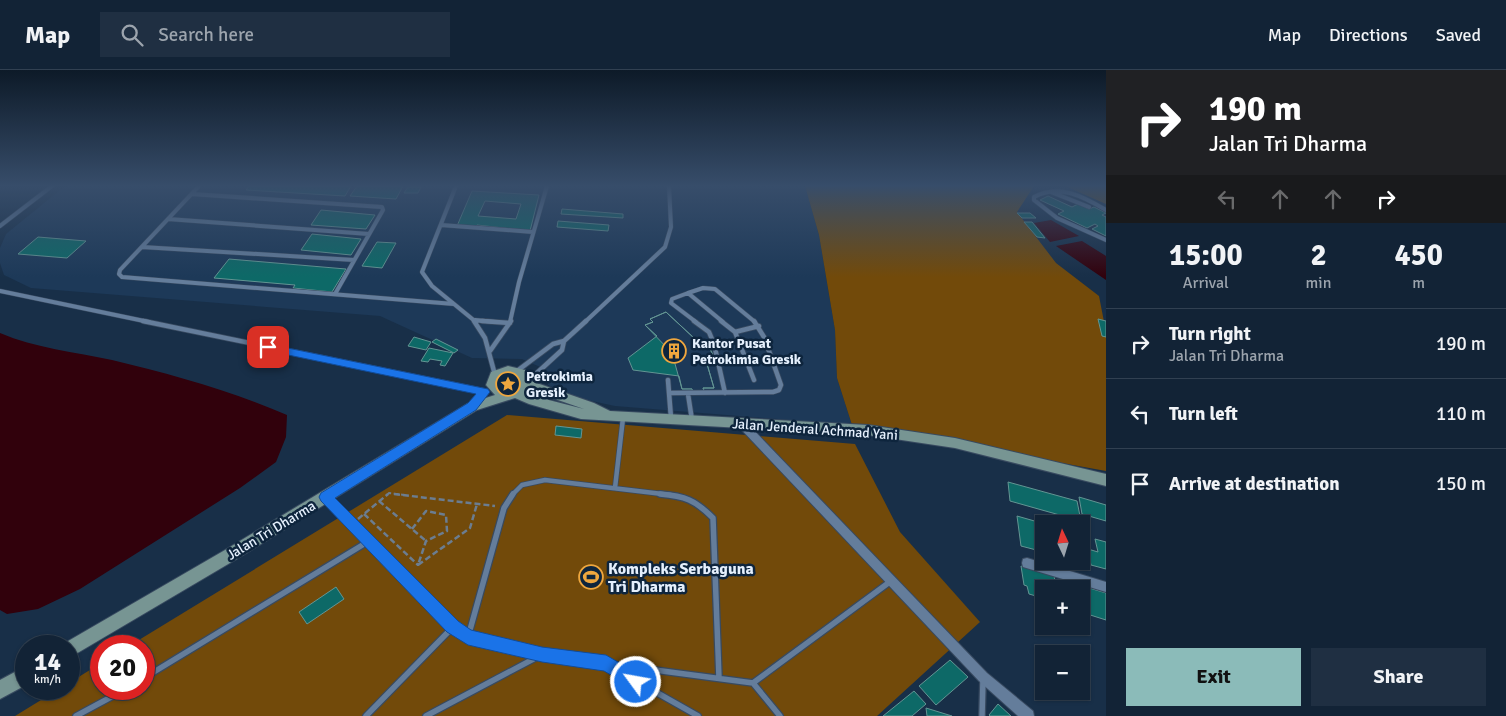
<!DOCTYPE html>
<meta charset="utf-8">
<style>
:root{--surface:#122336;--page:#1f2f42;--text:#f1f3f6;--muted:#9ca4ad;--line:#314051;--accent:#8bbbb9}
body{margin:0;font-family:Signika,sans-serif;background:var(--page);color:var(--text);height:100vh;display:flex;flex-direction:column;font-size:19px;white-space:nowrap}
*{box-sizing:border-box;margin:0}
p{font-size:16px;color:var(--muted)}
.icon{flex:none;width:28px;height:28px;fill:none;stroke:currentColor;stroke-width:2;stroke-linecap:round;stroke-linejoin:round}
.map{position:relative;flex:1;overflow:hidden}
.sheet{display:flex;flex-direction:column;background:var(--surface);width:400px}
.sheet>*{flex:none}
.guide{background:#202124;color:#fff;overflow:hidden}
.needle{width:32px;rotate:356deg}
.tools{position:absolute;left:1035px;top:445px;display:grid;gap:10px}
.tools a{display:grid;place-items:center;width:55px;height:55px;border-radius:0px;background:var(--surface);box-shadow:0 1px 4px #0004,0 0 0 1px var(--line);font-size:25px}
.speed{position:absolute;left:15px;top:565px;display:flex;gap:10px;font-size:25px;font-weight:700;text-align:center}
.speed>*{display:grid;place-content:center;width:65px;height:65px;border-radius:50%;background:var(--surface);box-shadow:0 1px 4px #0004,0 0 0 1px var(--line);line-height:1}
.speed small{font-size:12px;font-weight:400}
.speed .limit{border:8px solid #d22;background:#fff;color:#111}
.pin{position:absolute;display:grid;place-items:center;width:42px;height:42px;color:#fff;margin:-21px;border-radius:10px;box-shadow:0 2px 8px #0006}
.me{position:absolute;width:55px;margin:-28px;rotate:302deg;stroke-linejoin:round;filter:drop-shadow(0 0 4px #0008)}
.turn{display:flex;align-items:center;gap:18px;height:105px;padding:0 20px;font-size:22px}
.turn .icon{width:65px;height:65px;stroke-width:2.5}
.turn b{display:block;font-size:35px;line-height:42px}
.lanes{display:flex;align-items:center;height:48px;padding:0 20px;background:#0003;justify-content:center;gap:25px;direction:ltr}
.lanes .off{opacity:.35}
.eta{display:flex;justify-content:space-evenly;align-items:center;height:85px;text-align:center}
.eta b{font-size:30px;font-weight:700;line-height:35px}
.primary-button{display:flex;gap:10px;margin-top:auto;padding:10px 20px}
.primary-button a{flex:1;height:58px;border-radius:0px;background:var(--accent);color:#111;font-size:20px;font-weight:700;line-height:58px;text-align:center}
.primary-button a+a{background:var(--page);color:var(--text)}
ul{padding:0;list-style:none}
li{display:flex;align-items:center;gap:15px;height:70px;padding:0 20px;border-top:1px solid var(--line)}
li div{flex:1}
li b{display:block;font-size:19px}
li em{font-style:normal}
header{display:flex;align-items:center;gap:30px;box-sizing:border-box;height:70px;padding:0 25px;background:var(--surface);border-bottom:1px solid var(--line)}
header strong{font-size:24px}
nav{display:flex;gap:28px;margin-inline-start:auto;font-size:18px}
.search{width:350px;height:45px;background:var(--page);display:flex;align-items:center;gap:12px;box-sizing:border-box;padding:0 18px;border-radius:0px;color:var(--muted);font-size:19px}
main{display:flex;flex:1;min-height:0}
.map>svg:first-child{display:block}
.built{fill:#1d3958}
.green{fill:#724a0a}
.water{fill:#31010c}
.building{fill:#0d6967;stroke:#639593;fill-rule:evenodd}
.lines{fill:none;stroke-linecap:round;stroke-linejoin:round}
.lane-far2-casing{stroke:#384a60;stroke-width:5}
.lane-far1-casing{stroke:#384a60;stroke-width:6}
.lane-casing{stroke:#384a60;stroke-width:8}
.street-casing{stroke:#384a60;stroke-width:2}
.secondary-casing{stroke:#384a60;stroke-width:2}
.path-far1{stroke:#6b7d91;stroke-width:2;stroke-dasharray:5 2.5;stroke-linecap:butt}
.path{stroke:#6b7d91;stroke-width:2.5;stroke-dasharray:6 3;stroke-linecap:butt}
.lane-far2{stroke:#647d9b;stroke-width:4}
.lane-far1{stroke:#647d9b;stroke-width:4.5}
.lane{stroke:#647d9b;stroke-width:5.5}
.street{fill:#647d9b;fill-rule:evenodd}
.secondary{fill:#779593;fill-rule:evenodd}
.route{fill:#1a73e8;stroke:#114b97}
.labels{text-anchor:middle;stroke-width:5;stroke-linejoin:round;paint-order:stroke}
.poi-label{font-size:14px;font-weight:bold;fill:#e5f0fd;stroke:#0e253d;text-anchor:start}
.street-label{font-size:14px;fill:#e5f0fd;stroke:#0e253d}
.near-poi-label{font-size:16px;font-weight:bold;fill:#e5f0fd;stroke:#0e253d;text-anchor:start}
</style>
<header>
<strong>Map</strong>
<div class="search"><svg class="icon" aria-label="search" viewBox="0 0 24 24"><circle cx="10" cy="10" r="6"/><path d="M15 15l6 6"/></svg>Search here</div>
<nav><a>Map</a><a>Directions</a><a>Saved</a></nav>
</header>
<main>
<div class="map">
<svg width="1106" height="646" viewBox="0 0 1106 646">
<rect width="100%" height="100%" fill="#182f48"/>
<path class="built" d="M65,116H805L819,165L835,260L837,308L852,355L615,336L573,327L548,315L547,300L522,289L472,288L380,246L31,218L4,205L0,193V178L6,164Z"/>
<path class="green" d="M805,116H1034L1017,142L1056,193L1099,226L1106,262V401L852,355L837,308L835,260L819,165Z
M1065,116H1106V134Z
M507,345L855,374L900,462L980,552L877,646H15L59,619H69V613L101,593V619H144V576H129Z"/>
<path class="water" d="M1051,150L1079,166L1050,172L1034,153Z
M1082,171L1106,186V210L1056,176Z
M0,263C35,278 75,282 112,290C171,304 231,321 287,345L286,367L276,392L240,418L80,519L38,539L7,544L0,540Z"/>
<path class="building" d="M249,116H351L345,126L246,120Z
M357,116H403L396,129L350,126Z
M408,117H421L418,123H404Z
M472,121L539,125L530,161L477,155L476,157L457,156ZM485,131L521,134L516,149L478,146Z
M1048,126L1072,137L1078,134L1089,139L1094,137L1106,143L1102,145L1106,147V166L1092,159L1098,156L1095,154L1087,158L1058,144L1064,141L1040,130Z
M562,139L623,144V148L561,144Z
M321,140L375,145L366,159L311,155Z
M1017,143H1030L1036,148H1022Z
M558,151L609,155L608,161L557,157Z
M1024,152H1032L1045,168L1037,167Z
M312,164L361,169L351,185L301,180Z
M38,167L86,171L67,188L18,184Z
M377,172L396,173L382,198L362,196Z
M229,189L346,199L332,222L293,218L295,215L214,208Z
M666,242L695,269L700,268L708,275L714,287H705L714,318H703L705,323H693L692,319H682L679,306L633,300L628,288L657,266L645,255L653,252L650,249Z
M666,242L695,269L700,268L708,275L714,287H705L714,318H703L705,323H693L692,319H682L672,283L645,255L653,252L650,249Z
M1098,249L1106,251V267L1102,266Z
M414,267L431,272L426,280L408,276Z
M436,269L458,280L454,283L432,272Z
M429,278L453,283L445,296L440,295L442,291L430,289L428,292L421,291Z
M556,356L582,359L581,368L555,365Z
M1008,412L1077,431L1081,451L1010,431Z
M1079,427L1106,435V451L1082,444Z
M1017,446L1045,454L1044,482L1021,476Z
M1081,469L1087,495L1075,491H1081Z
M1095,469L1106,472V499L1091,495L1088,479L1098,482Z
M1021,496L1054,506L1057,519H1041L1043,528L1029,524L1027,516L1024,515Z
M1079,515L1106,523V550L1084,543Z
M336,517L344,529L307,554L299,542Z
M950,590L968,607L936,635L919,616Z
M914,621L926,634L912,646H883Z
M998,634L1011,646H990L989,645Z
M926,638L952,646H927Z"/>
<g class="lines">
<g class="lane-far2-casing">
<path id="lane-far2" d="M199,116L120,200L119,204L122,207L454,234
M456,116L422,202L432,216L476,252
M1051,122L1089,137
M192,124L382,137L383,140L335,224
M1106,140C1084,127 1059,113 1034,127V130L1057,148L1106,170
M168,149L369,164
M441,155L533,162
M0,156L52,116
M142,177L354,190
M0,221L149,252
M688,223L672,229L671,233L696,252
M475,250L496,252
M510,252L519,212L547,116
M585,252L665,177L671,157L669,116
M723,252L688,223L703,218L715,219L755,252"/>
</g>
<g class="lane-far1-casing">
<path id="lane-far1" d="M143,251L484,321
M474,251L485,268L495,305
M482,251L510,253
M694,251L709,262L714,274L725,323
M721,251L735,262L754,310
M735,262L759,256
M490,281L511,251
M517,301L553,274L564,271L586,251
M668,310L671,348
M526,313L562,280L564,271
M669,323L773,322L779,320L781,315L764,267L754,251
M688,324L692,350
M615,418L623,348
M512,425L522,415L545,410L671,425"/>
</g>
<g class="lane-casing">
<path id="lane" d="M660,424C685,426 695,430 713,448L719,608
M327,428L453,557L468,567L541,585L753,613L891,511
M468,567L504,438L513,424
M608,595L698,646
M144,608L369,471
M753,613L780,646
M76,646L126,619
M366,646L453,557
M426,646L541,585
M982,646L983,610"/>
</g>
<g class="street-casing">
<path id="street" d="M741,349L744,350L987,603L1033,641L1034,646H1018L979,611L738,356L736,353L738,350Z
M1027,488L1106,512V522L1023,497L1022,493L1023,489Z"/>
</g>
<g class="secondary-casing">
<path id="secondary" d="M508,296L525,300L531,311L594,333L610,341L868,355L955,368L1106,404V416L955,378L868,365L581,349L529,334L515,328L477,340L235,490L69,588V576H62L63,574L225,480L467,334L495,325L486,315L491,302ZM509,304L517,306L519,309L518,315L514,319H505L499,314L500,308ZM529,320L584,339L537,327L526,322Z
M26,596V615L0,629V610Z"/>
</g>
<path class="path-far1" d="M387,425L389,423L404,425"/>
<path class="path" d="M394,424L495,436
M379,431L426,471
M364,444L418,495
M358,449L388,424
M412,459L426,441L446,445L447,461L426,471L418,495
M418,495L470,458L477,434"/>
<use href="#lane-far2" class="lane-far2"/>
<use href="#lane-far1" class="lane-far1"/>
<use href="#lane" class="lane"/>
<use href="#street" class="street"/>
<use href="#secondary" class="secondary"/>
</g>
<linearGradient id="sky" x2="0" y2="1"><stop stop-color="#0d1a28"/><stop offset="0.56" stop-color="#374d6a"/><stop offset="1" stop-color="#374d6a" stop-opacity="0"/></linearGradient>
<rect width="1106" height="207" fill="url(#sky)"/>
<path class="route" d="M268,274L488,319L490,322L476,340L335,428L458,551L471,560L542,577L606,585L642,606L644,612L642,617L636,620L604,601L542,592L468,575L447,562L321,431L319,427L321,423L468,333L476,324L264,280L262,277Z"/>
<defs>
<g id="building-ring" transform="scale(1.25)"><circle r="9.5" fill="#0e253d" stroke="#efa73e" stroke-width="1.5"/><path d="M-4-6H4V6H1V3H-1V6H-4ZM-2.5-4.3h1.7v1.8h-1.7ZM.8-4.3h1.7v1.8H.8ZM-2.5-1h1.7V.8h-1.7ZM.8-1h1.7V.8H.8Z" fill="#efa73e"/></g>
<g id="sight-ring" transform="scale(1.25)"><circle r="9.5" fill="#0e253d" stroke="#efa73e" stroke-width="1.5"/><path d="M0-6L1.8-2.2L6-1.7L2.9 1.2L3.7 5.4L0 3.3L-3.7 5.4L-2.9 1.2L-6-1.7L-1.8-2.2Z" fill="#efa73e"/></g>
<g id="stadium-ring" transform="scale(1.25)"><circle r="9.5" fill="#0e253d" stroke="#efa73e" stroke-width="1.5"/><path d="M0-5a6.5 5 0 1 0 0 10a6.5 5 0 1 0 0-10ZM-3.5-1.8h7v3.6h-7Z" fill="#efa73e"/></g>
</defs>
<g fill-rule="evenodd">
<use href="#building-ring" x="674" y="281"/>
<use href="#sight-ring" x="508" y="314"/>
<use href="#stadium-ring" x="591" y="507"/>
</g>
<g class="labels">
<g class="poi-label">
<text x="692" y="278">Kantor Pusat<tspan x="692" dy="16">Petrokimia Gresik</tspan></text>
<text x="526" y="311">Petrokimia<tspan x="526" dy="16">Gresik</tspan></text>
</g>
<g class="street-label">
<text transform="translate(815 359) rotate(4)" y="5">Jalan Jenderal Achmad Yani</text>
<text transform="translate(271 460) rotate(-31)" y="5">Jalan Tri Dharma</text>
</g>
<g class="near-poi-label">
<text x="608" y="504">Kompleks Serbaguna<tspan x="608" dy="18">Tri Dharma</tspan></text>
</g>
</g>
</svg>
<div class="tools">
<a><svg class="needle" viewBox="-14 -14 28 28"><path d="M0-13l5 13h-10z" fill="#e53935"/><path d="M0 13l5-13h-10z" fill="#9ca4ad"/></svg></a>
<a>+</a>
<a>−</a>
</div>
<div class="speed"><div>14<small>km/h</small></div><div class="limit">20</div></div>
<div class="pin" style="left:268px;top:277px;background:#d93025"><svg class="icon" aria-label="arrive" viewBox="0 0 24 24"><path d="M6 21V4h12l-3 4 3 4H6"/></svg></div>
<svg class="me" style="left:636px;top:612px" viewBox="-20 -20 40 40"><circle r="17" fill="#1a73e8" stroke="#fff" stroke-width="3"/><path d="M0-11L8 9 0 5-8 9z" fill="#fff"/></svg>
</div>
<section class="sheet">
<div class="guide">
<div class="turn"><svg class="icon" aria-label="right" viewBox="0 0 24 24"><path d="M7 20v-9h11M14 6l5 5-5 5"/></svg><div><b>190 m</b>Jalan Tri Dharma</div></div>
<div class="lanes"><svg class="icon off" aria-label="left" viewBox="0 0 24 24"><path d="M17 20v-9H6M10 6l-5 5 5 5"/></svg><svg class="icon off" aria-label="ahead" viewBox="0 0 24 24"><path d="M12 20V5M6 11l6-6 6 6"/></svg><svg class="icon off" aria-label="ahead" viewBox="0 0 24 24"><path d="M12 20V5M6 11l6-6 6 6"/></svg><svg class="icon" aria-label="right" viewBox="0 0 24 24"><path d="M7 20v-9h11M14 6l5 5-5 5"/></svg></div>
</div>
<div class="eta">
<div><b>15:00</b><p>Arrival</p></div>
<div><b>2</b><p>min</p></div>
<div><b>450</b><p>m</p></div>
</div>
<ul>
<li><svg class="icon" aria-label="right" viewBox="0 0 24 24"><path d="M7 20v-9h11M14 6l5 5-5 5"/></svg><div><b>Turn right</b><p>Jalan Tri Dharma</p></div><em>190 m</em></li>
<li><svg class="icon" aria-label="left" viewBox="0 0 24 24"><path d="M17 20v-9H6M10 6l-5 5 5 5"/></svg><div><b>Turn left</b></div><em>110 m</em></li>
<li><svg class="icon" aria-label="arrive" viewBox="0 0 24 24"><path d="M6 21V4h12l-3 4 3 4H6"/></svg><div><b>Arrive at destination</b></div><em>150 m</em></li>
</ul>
<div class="primary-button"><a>Exit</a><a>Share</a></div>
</section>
</main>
